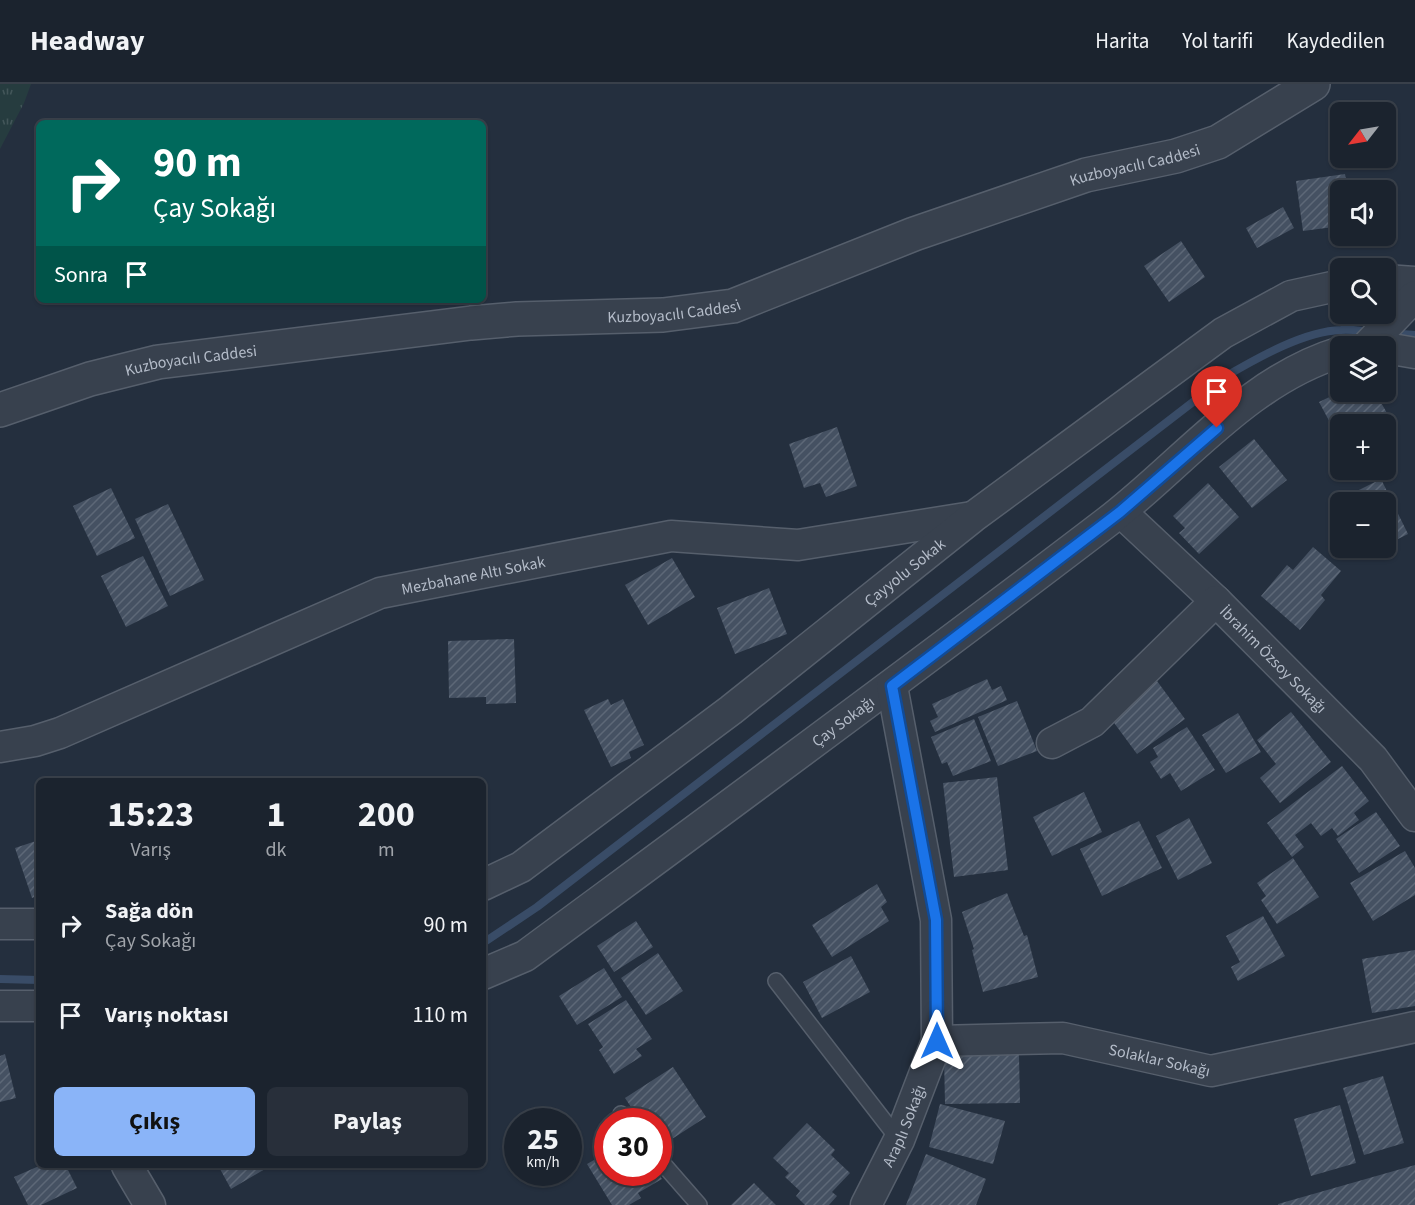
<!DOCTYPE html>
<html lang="tr">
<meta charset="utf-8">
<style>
:root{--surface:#1b232e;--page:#282f3a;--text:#f1f3f6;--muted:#a0a4aa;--line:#39404a;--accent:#8ab4f8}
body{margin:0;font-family:"Source Sans 3",sans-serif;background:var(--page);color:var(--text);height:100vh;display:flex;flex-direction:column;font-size:22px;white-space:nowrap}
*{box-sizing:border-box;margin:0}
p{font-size:20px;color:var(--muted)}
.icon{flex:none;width:33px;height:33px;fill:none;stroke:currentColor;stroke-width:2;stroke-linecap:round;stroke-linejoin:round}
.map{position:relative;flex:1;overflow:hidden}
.details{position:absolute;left:36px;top:694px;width:450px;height:390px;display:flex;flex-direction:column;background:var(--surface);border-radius:9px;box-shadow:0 2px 4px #0004,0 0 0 2px var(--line)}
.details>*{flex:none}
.hud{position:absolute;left:36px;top:36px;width:450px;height:183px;border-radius:9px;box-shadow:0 2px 4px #0004,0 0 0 2px var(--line);background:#00695c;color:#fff;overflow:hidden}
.needle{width:39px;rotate:239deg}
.buttons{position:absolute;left:1330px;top:18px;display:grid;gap:12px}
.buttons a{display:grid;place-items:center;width:66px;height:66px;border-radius:9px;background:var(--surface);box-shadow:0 2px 4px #0004,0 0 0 2px var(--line);font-size:30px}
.speed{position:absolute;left:504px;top:1024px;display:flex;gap:12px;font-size:30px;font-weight:700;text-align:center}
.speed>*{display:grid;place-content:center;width:78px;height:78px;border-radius:50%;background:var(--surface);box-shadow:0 2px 4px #0004,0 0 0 2px var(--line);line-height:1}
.speed small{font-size:15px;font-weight:400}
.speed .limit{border:9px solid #d22;background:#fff;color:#111}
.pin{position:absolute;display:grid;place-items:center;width:51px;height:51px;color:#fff;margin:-62px -26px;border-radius:50% 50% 50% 0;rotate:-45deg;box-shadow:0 0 6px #0007}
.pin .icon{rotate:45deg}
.me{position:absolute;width:66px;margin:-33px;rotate:0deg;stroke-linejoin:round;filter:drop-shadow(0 0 4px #0008)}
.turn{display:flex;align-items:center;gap:21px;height:126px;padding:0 18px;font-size:27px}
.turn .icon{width:78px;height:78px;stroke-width:2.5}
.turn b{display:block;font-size:42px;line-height:51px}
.then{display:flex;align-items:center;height:57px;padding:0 18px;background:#0003;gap:12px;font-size:22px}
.eta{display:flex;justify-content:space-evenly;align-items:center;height:102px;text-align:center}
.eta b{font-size:36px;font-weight:700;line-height:42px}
.action{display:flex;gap:12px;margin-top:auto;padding:12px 18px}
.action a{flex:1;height:69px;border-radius:9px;background:var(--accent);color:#111;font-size:24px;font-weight:700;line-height:69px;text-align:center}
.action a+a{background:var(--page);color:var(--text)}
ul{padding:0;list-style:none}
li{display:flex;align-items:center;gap:18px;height:90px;padding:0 18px}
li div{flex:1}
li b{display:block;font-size:22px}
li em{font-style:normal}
header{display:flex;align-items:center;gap:36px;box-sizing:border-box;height:84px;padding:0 30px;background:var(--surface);border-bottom:2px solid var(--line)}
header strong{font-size:28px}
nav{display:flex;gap:33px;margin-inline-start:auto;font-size:21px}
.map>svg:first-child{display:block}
.grass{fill:url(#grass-tufts)}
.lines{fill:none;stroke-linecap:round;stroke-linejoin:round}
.stream{stroke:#394c67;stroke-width:8}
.building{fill:url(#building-hatch)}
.service-casing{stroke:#565f6c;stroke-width:18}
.minor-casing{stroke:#565f6c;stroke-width:33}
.tertiary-casing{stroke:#565f6c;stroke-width:36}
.service{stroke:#38414e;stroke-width:15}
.minor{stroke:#38414e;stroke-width:30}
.tertiary{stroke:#38414e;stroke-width:33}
.route-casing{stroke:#114b97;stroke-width:15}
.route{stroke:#1a73e8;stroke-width:10}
.labels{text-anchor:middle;stroke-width:6;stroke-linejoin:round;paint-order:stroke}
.street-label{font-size:16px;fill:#b4bcc9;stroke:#1d2633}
</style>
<header>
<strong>Headway</strong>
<nav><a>Harita</a><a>Yol tarifi</a><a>Kaydedilen</a></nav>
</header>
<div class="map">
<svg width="1415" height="1121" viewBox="0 0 1415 1121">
<defs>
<pattern id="grass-tufts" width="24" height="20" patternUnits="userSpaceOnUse" patternTransform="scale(1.5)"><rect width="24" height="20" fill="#263c3f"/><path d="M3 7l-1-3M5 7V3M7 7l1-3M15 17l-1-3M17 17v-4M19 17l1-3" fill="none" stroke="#435659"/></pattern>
<pattern id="building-hatch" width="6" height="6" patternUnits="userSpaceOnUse" patternTransform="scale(1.5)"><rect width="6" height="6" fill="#455162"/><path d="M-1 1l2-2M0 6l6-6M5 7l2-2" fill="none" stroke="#5d6877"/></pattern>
</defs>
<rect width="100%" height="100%" fill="#242f3e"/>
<path class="grass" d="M0,0H31L24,19L0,65Z"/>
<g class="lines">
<path class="stream" d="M1389,249L1415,251
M483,859L537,823L1228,291C1259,273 1305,247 1341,246C1351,245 1360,247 1370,248
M0,895L39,896"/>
</g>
<path class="building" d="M1345,90L1348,106H1341V142L1303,147L1296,97Z
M1283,123L1294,144L1257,164L1246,144Z
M1181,157L1205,193L1169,218L1144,182Z
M1340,308H1375L1396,345L1386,351V340H1365L1360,331L1334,346L1319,318Z
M837,343L857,402L826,413L820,399L804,404L789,360Z
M1254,355L1287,396L1252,424L1219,383Z
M1381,395L1408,450L1386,461V418H1340L1339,416Z
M1208,399L1239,433L1199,470L1179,449L1185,444L1173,432Z
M111,404L135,454L97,472L73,422Z
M168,420L204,496L170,512L135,435Z
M1313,463L1341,487L1321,511L1325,516L1300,546L1261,512L1287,481L1293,486Z
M1362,464H1381L1366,471Z
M143,472L168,522L126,543L101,492Z
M672,474L695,513L648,541L625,501Z
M769,504L787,550L735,570L717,524Z
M514,555L516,619L486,620V613L449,614L448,557Z
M987,595L992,606L1001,602L1007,616L935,648L930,637L938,633L932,620Z
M1157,597L1185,635L1137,670L1109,632Z
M608,615L611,621L623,615L644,661L629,668L631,674L611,683L584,626Z
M1017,617L1037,667L998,682L978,633Z
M1291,628L1331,678L1280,719L1260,694L1276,680L1257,656Z
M1238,629L1261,668L1226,689L1202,651Z
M974,635L991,677L953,692L947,678L942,680L931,653Z
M1187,643L1215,686L1181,707L1170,689L1161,695L1150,678L1158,673L1153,664Z
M1342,682L1369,717L1354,729L1359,736L1338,752L1332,744L1321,752L1311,739L1295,751L1304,763L1292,773L1267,739Z
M997,693L1008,786L954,793L943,699Z
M1084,708L1102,748L1052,772L1033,733Z
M1376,728L1400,762L1359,789L1336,755Z
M1189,734L1212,779L1178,796L1156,752Z
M1139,737L1162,784L1102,812L1080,765Z
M39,756V811L32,814L15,764Z
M1405,767L1415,784V811L1373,837L1350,799Z
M1293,774L1319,813L1277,840L1261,816L1266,812L1257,799Z
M877,800L887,818L881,823L889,837L832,873L812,841Z
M1007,809L1024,852L1027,851L1038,893L983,908L972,866L974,865L962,828Z
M1263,832L1285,872L1238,897L1231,883L1240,878L1226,852Z
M636,837L653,863L614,888L597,862Z
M1415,866V922L1372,929L1362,875Z
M658,869L683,907L646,931L621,894Z
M851,872L870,908L822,934L803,898Z
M604,884L622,913L577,941L559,912Z
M626,916L652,955L636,965L642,972L614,990L599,966L603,963L588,940Z
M5,970L16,1014L0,1018V972Z
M1019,971L1020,1019L945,1020L944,972Z
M673,983L706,1033L658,1064V1038H641L625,1014Z
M1383,992L1404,1059L1364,1071L1343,1004Z
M940,1020L1005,1037L993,1080L929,1063Z
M1340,1021L1356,1079L1311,1092L1294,1035Z
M807,1039L835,1066L831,1071L850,1089L832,1108L837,1112L829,1121H805L796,1112L800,1107L785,1093L789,1089L773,1074Z
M608,1068V1089H658L662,1095L638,1109L641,1114L629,1121H612L587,1080Z
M926,1070L986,1095L976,1121H906Z
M1415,1081V1121H1278V1120Z
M39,1082H66L77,1104L41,1121H28L14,1093Z
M225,1082H270L231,1105L220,1085Z
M754,1099L776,1121H731Z"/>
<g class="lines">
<g class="service-casing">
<path id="service" d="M776,897L899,1056
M621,1030L628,1038
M658,1074L699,1121"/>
</g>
<g class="minor-casing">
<g id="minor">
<path d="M1386,196L1415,198"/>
<path d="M1368,261L1415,212"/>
<path d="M1386,264L1415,269"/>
<path id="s1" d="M1121,428L1216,517L1373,675L1415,732"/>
<path d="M1052,659L1092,638L1216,517"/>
<path id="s2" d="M0,663L35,657L60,649L380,509L671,452L798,461L972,433"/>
<path id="s3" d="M483,801L521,783L731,626L973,433L1223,249L1291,212L1341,201"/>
<path d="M0,840H39"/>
<path id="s4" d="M483,890L525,872C720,728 915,585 1107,438C1182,381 1247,296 1341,268"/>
<path d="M0,922H39"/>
<path id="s5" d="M937,957L1063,954L1211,987L1415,943"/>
<path d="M127,1082L150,1121"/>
<path id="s6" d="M866,1121L899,1056L937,957L936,836L892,602"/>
</g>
</g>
<g class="tertiary-casing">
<g id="tertiary">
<path id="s7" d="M0,326L90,295L158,278L471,239L517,235L663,231L733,222L914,150L1086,91L1176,72L1218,58L1313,0"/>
</g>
</g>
<use href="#service" class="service"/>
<use href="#minor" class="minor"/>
<use href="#tertiary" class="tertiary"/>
</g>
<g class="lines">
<g class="route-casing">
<path id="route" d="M937,957L936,836L892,602L1120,428L1217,344"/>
</g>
<use href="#route" class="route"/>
</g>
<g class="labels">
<g class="street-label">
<text dy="6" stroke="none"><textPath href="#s7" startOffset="1170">Kuzboyacılı Caddesi</textPath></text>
<text dy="6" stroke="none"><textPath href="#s7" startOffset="684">Kuzboyacılı Caddesi</textPath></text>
<text dy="6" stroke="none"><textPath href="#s7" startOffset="198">Kuzboyacılı Caddesi</textPath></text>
<text dy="6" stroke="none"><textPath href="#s3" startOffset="526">Çayyolu Sokak</textPath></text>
<text dy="6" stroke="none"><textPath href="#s2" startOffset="506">Mezbahane Altı Sokak</textPath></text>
<text dy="6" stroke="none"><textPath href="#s1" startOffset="212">İbrahim Özsoy Sokağı</textPath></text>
<text dy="6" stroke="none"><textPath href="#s4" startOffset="441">Çay Sokağı</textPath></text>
<text dy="6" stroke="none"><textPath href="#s5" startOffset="225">Solaklar Sokağı</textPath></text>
<text dy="6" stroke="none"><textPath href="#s6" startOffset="88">Araplı Sokağı</textPath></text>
</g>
</g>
</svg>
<div class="buttons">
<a><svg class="needle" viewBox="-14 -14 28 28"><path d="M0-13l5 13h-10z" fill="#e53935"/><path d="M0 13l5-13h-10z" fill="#a0a4aa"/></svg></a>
<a><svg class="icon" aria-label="sound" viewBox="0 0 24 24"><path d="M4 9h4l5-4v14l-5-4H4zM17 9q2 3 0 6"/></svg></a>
<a><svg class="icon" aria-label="search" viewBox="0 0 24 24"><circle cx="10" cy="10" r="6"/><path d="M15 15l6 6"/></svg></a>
<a><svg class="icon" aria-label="layers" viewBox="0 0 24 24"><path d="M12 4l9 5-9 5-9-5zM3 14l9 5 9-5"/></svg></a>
<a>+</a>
<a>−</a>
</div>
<div class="speed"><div>25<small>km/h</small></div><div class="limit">30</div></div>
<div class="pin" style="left:1217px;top:344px;background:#d93025"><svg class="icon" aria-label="arrive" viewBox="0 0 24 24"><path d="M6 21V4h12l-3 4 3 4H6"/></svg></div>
<svg class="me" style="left:937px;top:957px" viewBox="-20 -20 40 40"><path d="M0-17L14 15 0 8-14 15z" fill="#1a73e8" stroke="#fff" stroke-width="4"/></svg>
<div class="hud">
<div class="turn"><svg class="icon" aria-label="right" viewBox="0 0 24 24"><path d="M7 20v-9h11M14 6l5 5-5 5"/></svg><div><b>90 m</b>Çay Sokağı</div></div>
<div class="then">Sonra<svg class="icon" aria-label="arrive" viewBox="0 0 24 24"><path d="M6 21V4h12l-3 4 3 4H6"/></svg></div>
</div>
<section class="details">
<div class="eta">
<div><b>15:23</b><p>Varış</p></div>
<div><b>1</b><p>dk</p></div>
<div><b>200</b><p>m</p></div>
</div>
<ul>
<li><svg class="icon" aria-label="right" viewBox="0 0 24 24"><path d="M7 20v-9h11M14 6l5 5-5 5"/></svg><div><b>Sağa dön</b><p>Çay Sokağı</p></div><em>90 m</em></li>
<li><svg class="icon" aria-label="arrive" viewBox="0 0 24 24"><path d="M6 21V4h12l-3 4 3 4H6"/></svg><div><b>Varış noktası</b></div><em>110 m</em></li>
</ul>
<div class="action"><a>Çıkış</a><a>Paylaş</a></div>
</section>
</div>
